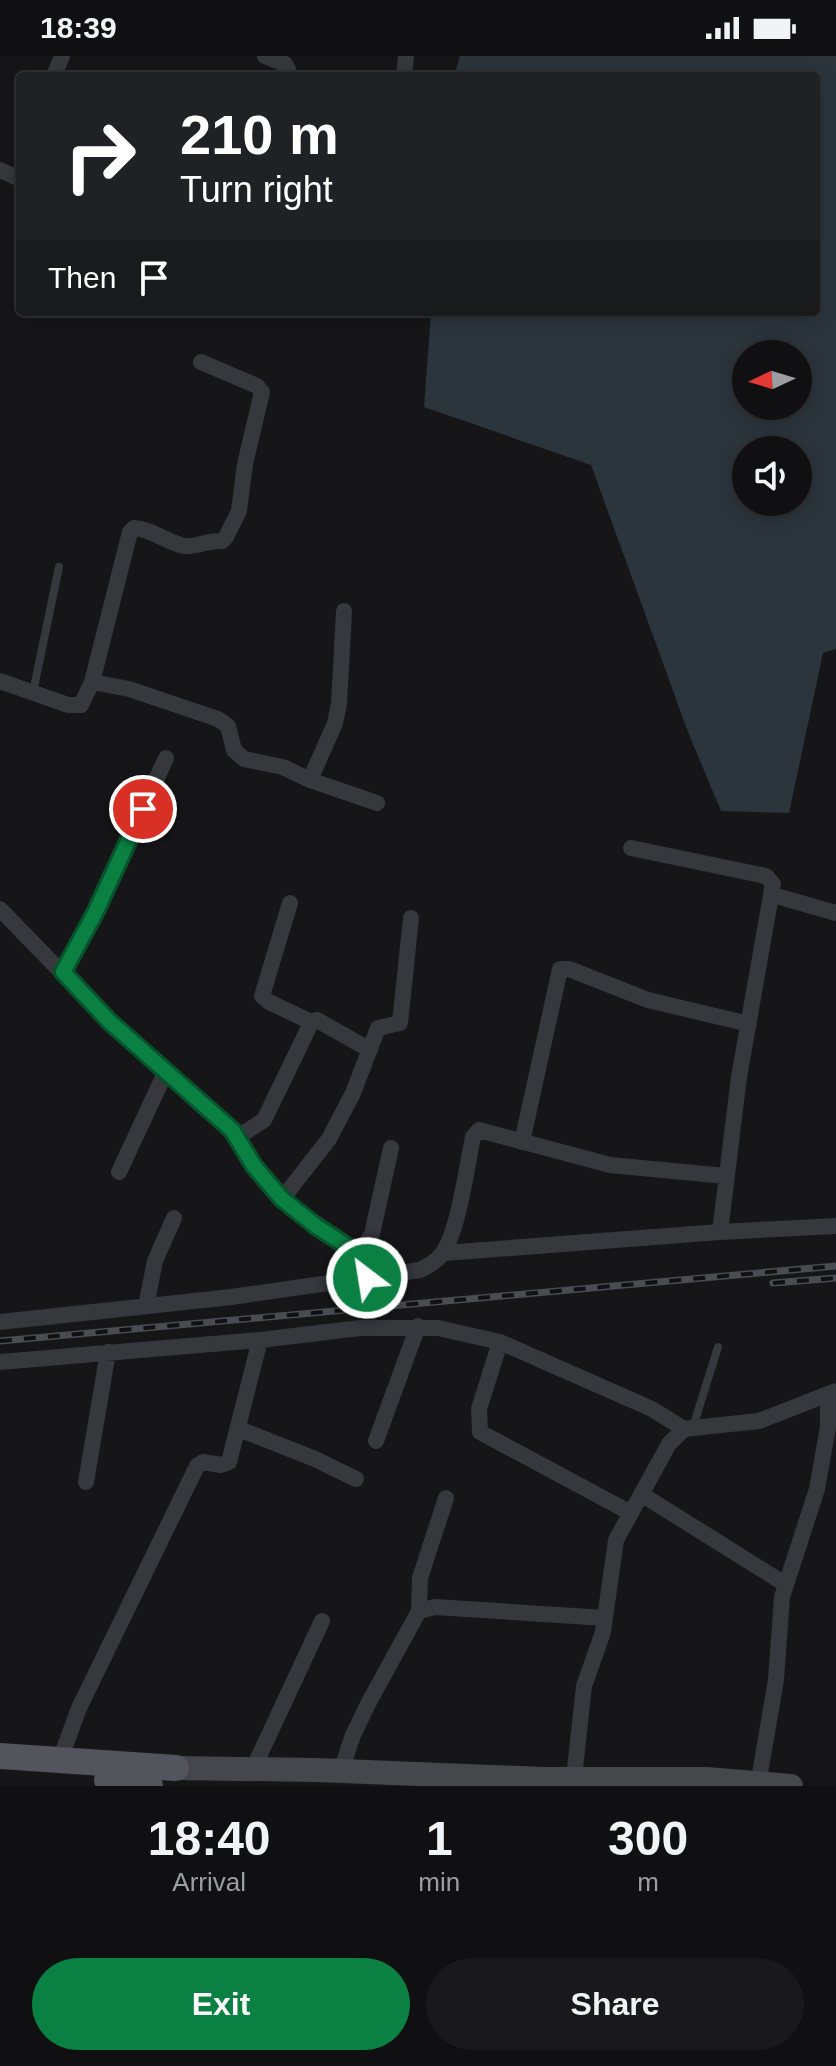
<!DOCTYPE html>
<style>
:root{--surface:#101012;--page:#19191b;--text:#f1f3f6;--muted:#9c9d9f;--line:#303032;--accent:#0b8043}
body{margin:0;font-family:Helvetica,sans-serif;background:var(--page);color:var(--text);height:100vh;display:flex;flex-direction:column;font-size:30px;white-space:nowrap}
*{box-sizing:border-box;margin:0}
p{font-size:26px;color:var(--muted)}
.icon{flex:none;width:44px;height:44px;fill:none;stroke:currentColor;stroke-width:2;stroke-linecap:round;stroke-linejoin:round}
.map{position:relative;height:1730px;overflow:hidden}
.details{display:flex;flex-direction:column;background:var(--surface);flex:1}
.details>*{flex:none}
.banner{position:absolute;left:16px;top:16px;width:804px;height:244px;border-radius:8px;box-shadow:0 4px 20px #0003,0 0 0 2px var(--line);background:#202124;color:#fff;overflow:hidden}
.needle{width:52px;rotate:266deg}
.fabs{position:absolute;left:732px;top:284px;display:grid;gap:16px}
.fabs a{display:grid;place-items:center;width:80px;height:80px;border-radius:50%;background:var(--surface);box-shadow:0 4px 20px #0003,0 0 0 2px var(--line);font-size:40px}
.pin{position:absolute;display:grid;place-items:center;width:68px;height:68px;color:#fff;margin:-34px;border:4px solid #fff;border-radius:50%;box-shadow:0 2px 8px #0007}
.me{position:absolute;width:88px;margin:-44px;rotate:329deg;stroke-linejoin:round;filter:drop-shadow(0 0 6px #0008)}
.turn{display:flex;align-items:center;gap:28px;height:168px;padding:0 32px;font-size:36px}
.turn .icon{width:104px;height:104px;stroke-width:2.5}
.turn b{display:block;font-size:56px;line-height:68px}
.then{display:flex;align-items:center;height:76px;padding:0 32px;background:#0003;gap:16px;font-size:30px}
.eta{display:flex;justify-content:space-evenly;align-items:center;height:136px;text-align:center}
.eta b{font-size:48px;font-weight:600;line-height:56px}
.button{display:flex;gap:16px;margin-top:auto;padding:16px 32px}
.button a{flex:1;height:92px;border-radius:48px;background:var(--accent);color:#fff;font-size:32px;font-weight:600;line-height:92px;text-align:center}
.button a+a{background:var(--page);color:var(--text)}
.status{display:flex;justify-content:space-between;align-items:center;height:56px;padding:0 40px;background:var(--surface);direction:ltr}
.status svg{height:22px;fill:currentColor}
.map>svg:first-child{display:block}
.water{fill:#2c353c;fill-rule:evenodd}
.lines{fill:none;stroke-linecap:round;stroke-linejoin:round}
.service{stroke:#37383d;stroke-width:8}
.minor{stroke:#37383d;stroke-width:16}
.secondary{stroke:#45474d;stroke-width:24}
.primary{stroke:#53555c;stroke-width:26}
.rail-casing{stroke:#4a4c52;stroke-width:7}
.rail{stroke:#111113;stroke-width:4;stroke-dasharray:12;stroke-linecap:butt}
.route-casing{stroke:#07532c;stroke-width:20}
.route{stroke:#0b8043;stroke-width:14}
</style>
<div class="status"><b>18:39</b><svg viewBox="0 0 49 12"><path d="M0 12V9h3v3zM5 12V6h3v6zM10 12V3h3v9zM15 12V0h3v12zM26 1h20v11H26zM47 4h2v5h-2z"/></svg></div>
<div class="map">
<svg width="836" height="1730" viewBox="0 0 836 1730">
<rect width="100%" height="100%" fill="#161618"/>
<path class="water" d="M460,0H836V593L823,597L789,757L721,755L688,676L591,409L424,351L431,256H816V20H454ZM746,298H798V350H746ZM746,394H798V446H746Z"/>
<g class="lines">
<path class="service" d="M33,636L59,511
M693,1371L718,1291"/>
<path class="minor" d="M265,0L285,8L288,13L287,20
M54,20L62,0
M404,20L406,0
M0,114L20,123
M0,625L68,649H81L92,626L130,476L134,472C152,473 166,486 184,490C192,492 209,484 222,485L226,481L239,455L245,408L262,336L257,330L201,306
M92,626L129,633L218,663L228,670L234,694L244,703L283,711L310,724L377,747
M310,724L335,667L339,648L344,555
M631,792L766,820L773,828L739,1021L720,1176
M773,839L836,857
M290,847L262,940L269,946L311,966
M0,853L109,965L223,1065L238,1081L263,1123L282,1143L359,1198L367,1222
M63,916L95,857L166,702
M238,1081L264,1064L312,965L317,964L370,994
M522,1086L560,913H569L648,944L749,968
M119,1116L166,1015
M282,1143L329,1083L353,1037L378,972L400,967L411,862
M444,1197L720,1176L836,1170
M359,1198L372,1178L391,1092
M146,1250L155,1205L174,1162
M0,1266L231,1241L420,1214C428,1210 436,1206 441,1199C458,1179 467,1109 473,1081L479,1074L610,1109L726,1120
M500,1286L479,1353L480,1376L629,1456
M0,1306L260,1284L360,1272H438L500,1286L652,1353L684,1373
M239,1373L315,1403L356,1423
M376,1385L418,1270
M86,1426L108,1296
M641,1438L785,1528
M419,1555L420,1522L446,1442
M60,1704L79,1652L197,1410L203,1406L221,1409L229,1406L260,1284
M253,1713L322,1565
M341,1715L353,1679L369,1646L419,1555L435,1551L605,1562
M574,1722L584,1630L603,1576L616,1484L669,1388L684,1373L759,1365L836,1335
M758,1729L776,1624L782,1541L817,1433L828,1371V1338"/>
<path class="secondary" d="M176,1712L317,1714L544,1723H707L791,1730"/>
<path class="primary" d="M0,1700L176,1712
M107,1724L150,1730"/>
<g class="rail-casing">
<path id="rail" d="M773,1227L836,1222
M0,1285L836,1210"/>
</g>
<use href="#rail" class="rail"/>
</g>
<g class="lines">
<g class="route-casing">
<path id="route" d="M143,753L95,857L63,916L109,965L232,1074L254,1110L282,1143L316,1170L359,1198L367,1222"/>
</g>
<use href="#route" class="route"/>
</g>
</svg>
<div class="fabs">
<a><svg class="needle" viewBox="-14 -14 28 28"><path d="M0-13l5 13h-10z" fill="#e53935"/><path d="M0 13l5-13h-10z" fill="#9c9d9f"/></svg></a>
<a><svg class="icon" aria-label="sound" viewBox="0 0 24 24"><path d="M4 9h4l5-4v14l-5-4H4zM17 9q2 3 0 6"/></svg></a>
</div>
<div class="pin" style="left:143px;top:753px;background:#d93025"><svg class="icon" aria-label="arrive" viewBox="0 0 24 24"><path d="M6 21V4h12l-3 4 3 4H6"/></svg></div>
<svg class="me" style="left:367px;top:1222px" viewBox="-20 -20 40 40"><circle r="17" fill="#0b8043" stroke="#fff" stroke-width="3"/><path d="M0-11L8 9 0 5-8 9z" fill="#fff"/></svg>
<div class="banner">
<div class="turn"><svg class="icon" aria-label="right" viewBox="0 0 24 24"><path d="M7 20v-9h11M14 6l5 5-5 5"/></svg><div><b>210 m</b>Turn right</div></div>
<div class="then">Then<svg class="icon" aria-label="arrive" viewBox="0 0 24 24"><path d="M6 21V4h12l-3 4 3 4H6"/></svg></div>
</div>
</div>
<section class="details">
<div class="eta">
<div><b>18:40</b><p>Arrival</p></div>
<div><b>1</b><p>min</p></div>
<div><b>300</b><p>m</p></div>
</div>
<div class="button"><a>Exit</a><a>Share</a></div>
</section>
